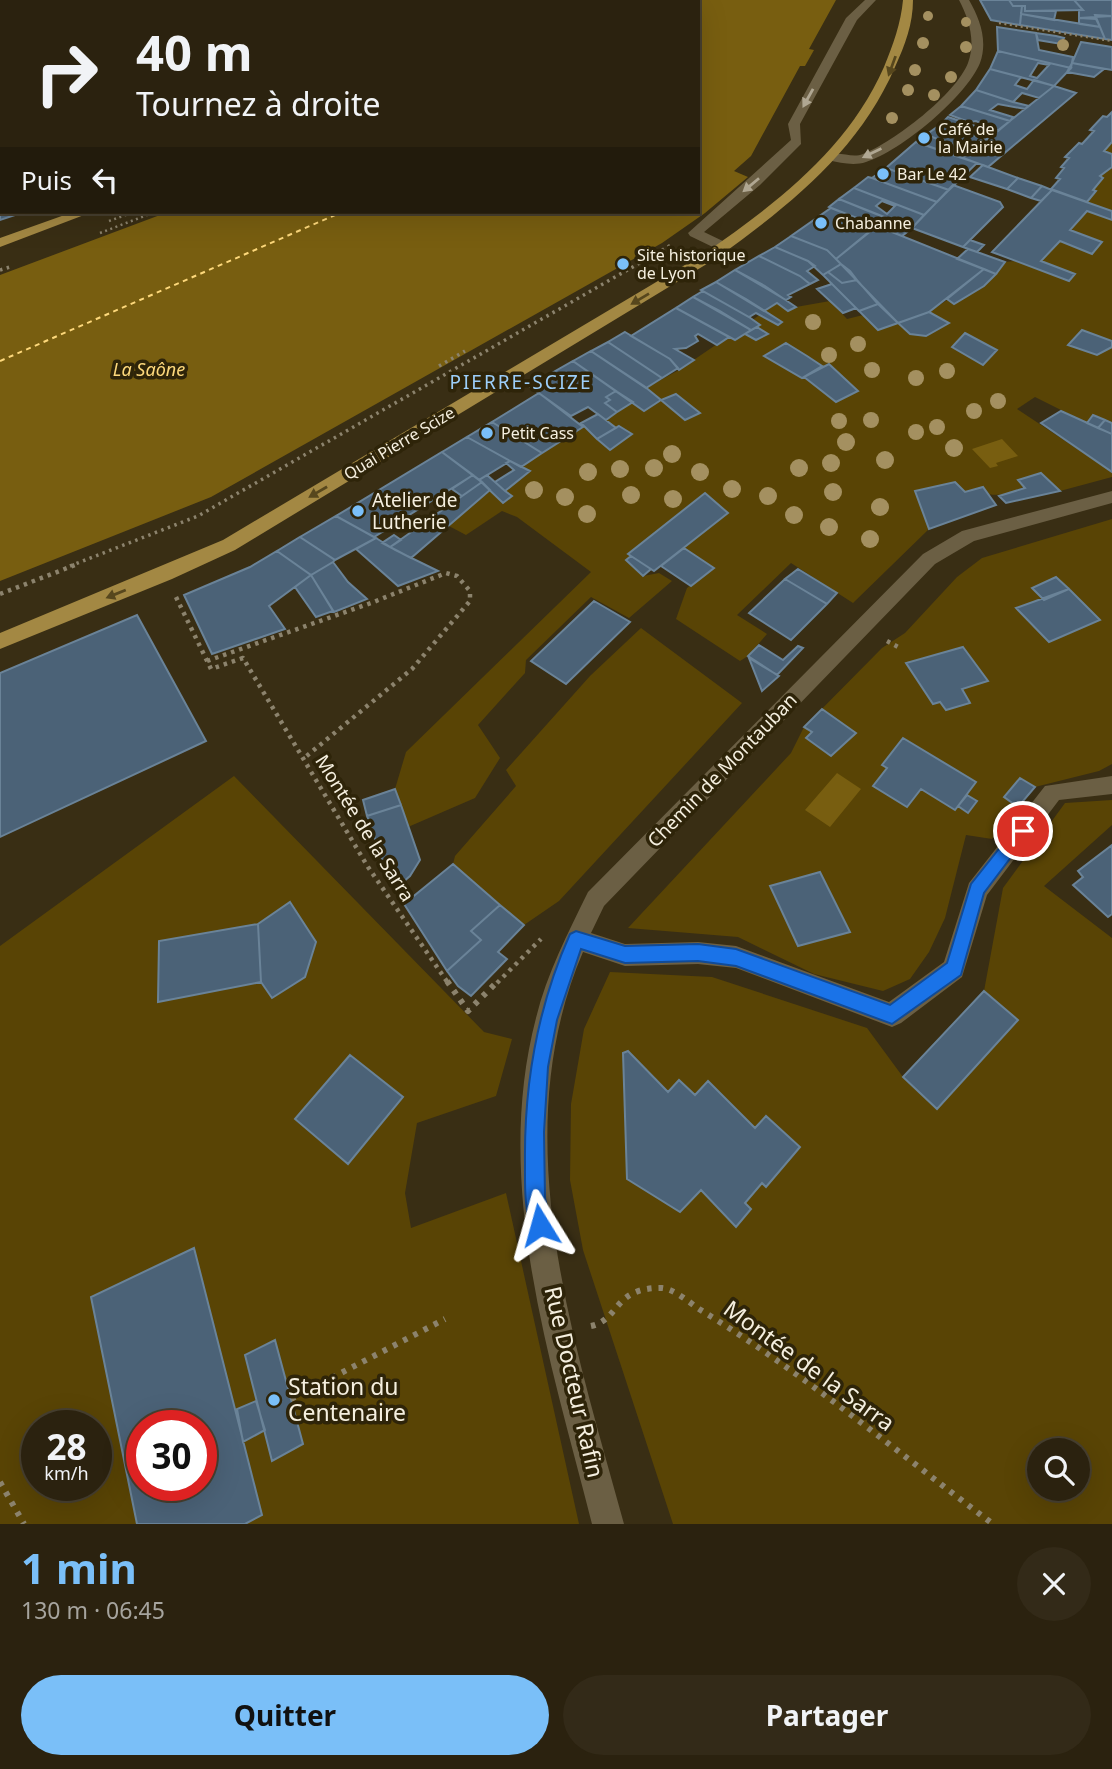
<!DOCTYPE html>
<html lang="fr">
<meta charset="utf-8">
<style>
:root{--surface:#2b220f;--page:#332a18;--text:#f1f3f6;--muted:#a6a49e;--line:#473f2f;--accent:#7abff8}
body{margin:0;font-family:"Noto Sans",sans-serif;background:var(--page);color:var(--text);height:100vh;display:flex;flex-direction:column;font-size:26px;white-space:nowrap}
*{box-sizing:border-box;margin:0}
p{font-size:23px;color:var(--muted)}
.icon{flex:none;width:38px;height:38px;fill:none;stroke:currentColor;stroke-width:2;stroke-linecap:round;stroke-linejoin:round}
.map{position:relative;height:1524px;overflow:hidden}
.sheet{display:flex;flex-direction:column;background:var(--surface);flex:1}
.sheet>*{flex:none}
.hud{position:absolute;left:0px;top:0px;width:700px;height:214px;box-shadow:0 7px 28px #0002,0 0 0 2px var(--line);background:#2b220f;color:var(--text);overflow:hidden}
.buttons{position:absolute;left:1027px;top:1438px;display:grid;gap:14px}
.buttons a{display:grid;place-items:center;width:63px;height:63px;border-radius:50%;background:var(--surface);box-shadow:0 7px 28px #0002,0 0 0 2px var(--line);font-size:35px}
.speed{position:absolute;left:21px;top:1410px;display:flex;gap:14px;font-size:35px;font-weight:700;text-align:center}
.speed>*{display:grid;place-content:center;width:91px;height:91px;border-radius:50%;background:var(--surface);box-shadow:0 7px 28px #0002,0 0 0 2px var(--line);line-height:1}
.speed small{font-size:18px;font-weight:400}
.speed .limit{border:10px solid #d22;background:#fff;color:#111}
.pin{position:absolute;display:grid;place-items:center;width:60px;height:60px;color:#fff;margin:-30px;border:4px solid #fff;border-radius:50%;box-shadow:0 2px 7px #0007}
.me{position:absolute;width:77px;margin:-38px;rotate:352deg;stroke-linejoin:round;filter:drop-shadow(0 0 5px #0008)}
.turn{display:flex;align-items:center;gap:24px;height:147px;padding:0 21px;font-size:32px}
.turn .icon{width:91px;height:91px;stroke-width:2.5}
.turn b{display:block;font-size:49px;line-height:60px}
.then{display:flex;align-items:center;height:66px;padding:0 21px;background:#0003;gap:14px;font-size:26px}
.round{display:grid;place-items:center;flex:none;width:74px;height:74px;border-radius:37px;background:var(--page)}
.headline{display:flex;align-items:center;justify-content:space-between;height:119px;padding:0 21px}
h1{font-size:42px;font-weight:700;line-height:52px;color:var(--accent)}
.action{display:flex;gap:14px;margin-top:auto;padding:14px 21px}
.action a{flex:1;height:80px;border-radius:42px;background:var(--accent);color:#111;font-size:28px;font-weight:700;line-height:80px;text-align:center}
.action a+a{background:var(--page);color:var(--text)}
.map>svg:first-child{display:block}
.green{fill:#594405;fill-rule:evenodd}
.water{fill:#785e10}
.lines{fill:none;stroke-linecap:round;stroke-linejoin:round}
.ferry{stroke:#fdd87b;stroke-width:2;stroke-dasharray:5 4.5;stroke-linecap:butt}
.building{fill:#4b6277;stroke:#6a8398;stroke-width:2;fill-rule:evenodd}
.path-far3{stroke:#8c836d;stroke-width:2.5;stroke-dasharray:2 3.5;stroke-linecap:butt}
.path-far2{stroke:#8c836d;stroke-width:3.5;stroke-dasharray:2.5 4.5;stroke-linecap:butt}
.path-far1{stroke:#8c836d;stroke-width:4.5;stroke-dasharray:3.5 5;stroke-linecap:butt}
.path{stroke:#8c836d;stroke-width:6;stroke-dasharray:4.5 7;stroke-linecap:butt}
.minor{fill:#6b5f44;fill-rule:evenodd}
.major{fill:#a38843;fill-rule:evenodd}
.tree{fill:#a49060}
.oneway{fill:#57471d}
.oneway2{fill:#b0a792}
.route{fill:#1a73e8;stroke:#114b97;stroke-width:2}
.poi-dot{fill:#7abff8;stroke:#2e2409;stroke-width:2.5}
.labels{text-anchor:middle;stroke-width:7;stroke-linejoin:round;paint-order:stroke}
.far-poi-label{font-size:16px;fill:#f5efdf;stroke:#2e2409;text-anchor:start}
.far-street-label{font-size:16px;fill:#f5efdf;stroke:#2e2409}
.far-water-label{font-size:18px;font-style:italic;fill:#fdd87b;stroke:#2e2409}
.far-quarter-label{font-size:19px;letter-spacing:2px;fill:#9ccef9;stroke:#2e2409}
.poi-label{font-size:19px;fill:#f5efdf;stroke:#2e2409;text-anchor:start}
.street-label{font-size:19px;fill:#f5efdf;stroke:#2e2409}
.near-street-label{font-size:23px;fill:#f5efdf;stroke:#2e2409}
.near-poi-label{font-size:23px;fill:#f5efdf;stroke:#2e2409;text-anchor:start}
</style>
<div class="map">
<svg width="1112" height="1524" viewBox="0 0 1112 1524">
<rect width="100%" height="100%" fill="#392e14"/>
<path class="green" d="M1112,142V424L1093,415L1087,423L1035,397L1017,409L1112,472V477L1060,491L1041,473C1026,487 1010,498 988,494L983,487L965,492L955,482L916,491L929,529L853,603L791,563L737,615L767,634L748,656L740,661L676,619L687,588L713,568L684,548L627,559L643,576L659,573L672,581L629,618L591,597L526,660L525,673L478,725L500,758L475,798L408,827L395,789L406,752L591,572L517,517L502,511L466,535L447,525L521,467L583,427L606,420L646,388L679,370L777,303L788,311L796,307L830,301L847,319L863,315L878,330L898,323L910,334L925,335L929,312L1005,262L1015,261L1069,281L1074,274L1041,261L1087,211V202L1100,176L1104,151Z
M1112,519V764L1099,771L1035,787L992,839L966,835L945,918L929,952L910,979L883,991L814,974L738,937L628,928L791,753L804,727L882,648L905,633L957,577L982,558Z
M641,628L742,703L559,901L524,925L453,864L455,856L516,786L506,770L590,676Z
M234,776L484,1032L512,1039L496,1096L417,1123L405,1193L411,1228L506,1193L579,1524H0V946ZM37,1426H96V1486H37ZM142,1426H201V1486H142Z
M1112,800V825L1044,886L1112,938V1524H673L583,1250L570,1180L571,1104L584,1029L610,972L712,977L867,1028L903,1077L937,1109L1018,1021L984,991L1003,888L1065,803ZM1040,1451H1078V1489H1040Z"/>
<path class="water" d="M550,0H836L809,49L814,50L805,66H800L751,156L734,171L748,177L705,213L662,243L211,497L0,581V275L168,212H698V2H549Z
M1002,439L1018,456L996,463L998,466L990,468L972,449Z
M837,773L861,789L830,827L805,810Z"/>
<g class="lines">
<path class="ferry" d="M0,361L342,212"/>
</g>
<path class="building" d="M980,0H1009L1013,6H1022L1020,25L991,20Z
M1009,0H1074L1083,10L1025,11V6H1013Z
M1074,0H1112V16L1079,18V10H1083Z
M1022,6H1025V11H1056L1054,20L1021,14Z
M1021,14L1100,27L1105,39L1020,25Z
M1095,15L1112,16V40L1105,39Z
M1079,18L1096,19L1100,27L1079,24Z
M997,27L1036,33L1039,50L1073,57L1071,68L998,51Z
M1036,33L1056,36L1064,38L1061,44L1038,40Z
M1081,42L1112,47V70L1072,63Z
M998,51L1071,68L1054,86L990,69ZM1038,63L1049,65L1037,78L1030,76Z
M1072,63L1104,69L1094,77L1067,72Z
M990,69L1021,77L1015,85L1027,89L1034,80L1054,86L1039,98L1022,93L1013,102L976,90Z
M1054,86L1076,93L988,167L963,158Z
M976,90L1013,102L1029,106L1025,109L998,104L990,110L1013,117L1010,121L961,106Z
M2,92V212H24L0,220Z
M961,106L1010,121L998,131L976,121L969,122L950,115Z
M1112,112V142L1104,151L1112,154V167L1100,176L1103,178L1093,190L1096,191L1087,202L1051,189L1060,179L1056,178L1064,168L1061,167L1069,158L1065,157L1079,143L1082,144L1094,131L1090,130L1103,116L1107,117Z
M948,117L978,127L993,134L987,140L941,124Z
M941,124L987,140L973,151L926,135Z
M926,135L973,151L963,158L916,142Z
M916,142L953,155L977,163L949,190L886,168Z
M983,165L988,167L1018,178L1007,189L970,177Z
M886,168L949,190L937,202L872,178Z
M868,177L872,178L937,202L924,215L854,188Z
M1018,178L1042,186L1031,198L1007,189Z
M953,185L1000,202L1003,207L963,247L912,228Z
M1042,186L1052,190L1041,201L1031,198Z
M854,188L924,215L912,228L839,199ZM882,201L895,206L887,214L876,206Z
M1052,190L1112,211V220L1087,211L1070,230L1102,242L1092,254L1060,241L1041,261L1075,274L1069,281L992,252Z
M839,199L866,210L912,228L902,236L829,207Z
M831,208L877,226L836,259L827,250L791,236Z
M876,226H877L984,269L929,312L898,323L836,259Z
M791,236L827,250L841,264L823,275L808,261L775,247Z
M970,240L984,245L977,252L963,247Z
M775,247L808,261L815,266L807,271L818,280L810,284L800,276L759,256Z
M968,249L977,252L1005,262L996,274L957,259Z
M759,256L800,276L810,284L788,295L791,297L786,300L735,270Z
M841,264L850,271L857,280L842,283L828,272Z
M984,269L996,274L984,286L954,304L947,299Z
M735,270L765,286L796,307L788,311L777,303L764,311L716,282Z
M828,272L842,283L857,280L878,304L859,311L823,275Z
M716,282L746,299L782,322L778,325L756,313L749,317L701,290Z
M832,284L856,308L843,313L817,289Z
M703,291L749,317L760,325L751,330L693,297Z
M693,297L720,311L751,330L735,340L676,308Z
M878,304L898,323L878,330L859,311Z
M676,308L729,337L717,345L698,334L695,336L698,341L686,348L675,349L694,360L679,370L670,359L631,336Z
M929,312L949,323L926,336L910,334L898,323Z
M757,327L768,334L756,340L745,334Z
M1082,330L1112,341V347L1097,355L1068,345Z
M625,332L670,359L678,368L662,378L608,342Z
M965,333L997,350L983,365L952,347Z
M608,342L662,378L646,388L591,351Z
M786,343L807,356L822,366L802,378L764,356Z
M591,351L644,386L661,400L644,411L573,361Z
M573,361L616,391L606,397L610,400L605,403L617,412L606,420L588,407L571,416L529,386Z
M829,364L858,391L836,402L804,377Z
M616,391L633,402L617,412L605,403L610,400L606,397Z
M539,393L583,427L542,453L492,422Z
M676,394L700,413L685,420L661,400Z
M1061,411L1112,434V472L1041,423Z
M598,414L616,428L597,439L581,423Z
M1093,415L1105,420L1098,428L1087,423Z
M1105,420L1112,423V434L1098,428Z
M492,422L542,453L521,467L467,437Z
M619,426L632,434L610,450L597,439Z
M467,437L510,461L479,480L442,452Z
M442,452L473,475L374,537L336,516Z
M510,461L530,471L505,491L495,482L514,470L506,463Z
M1041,473L1060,491L1006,503L999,496L1025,488L1018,480Z
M473,475L482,482L462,496L452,489Z
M487,475L505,491L512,496L503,503L479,480Z
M482,482L490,490L411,558L390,547Z
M955,482L965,492L983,487L996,505L929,529L915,491Z
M705,493L728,513L654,571L628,554Z
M336,516L374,537L376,538L335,560L300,537Z
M394,535L401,540L390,547L382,543Z
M300,537L335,560L333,562L311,575L277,551Z
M376,538L395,550L438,571L398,586L356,549Z
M684,548L714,568L691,586L661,566Z
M277,551L311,575L269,606L285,629L212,654L184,595L250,567Z
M631,556L651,569L643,576L626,560Z
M333,562L348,582L367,599L334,612L311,575Z
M798,569L837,593L827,604L785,579Z
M311,575L333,611L316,617L295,587Z
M1056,577L1069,589L1044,600L1032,588Z
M785,579L827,604L791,640L749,613Z
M1069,589L1100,620L1049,642L1016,608Z
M594,601L630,622L566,684L531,661Z
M137,615L206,741L0,837V673Z
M759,645L783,660L798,646L803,648L777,675L748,656Z
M963,647L988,681L962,689L970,703L946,710L940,702L933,704L906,663Z
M749,658L779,676L762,691Z
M822,709L856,733L831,756L806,738L812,732L804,727Z
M903,738L976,782L955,810L921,789L907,807L873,786L887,768L882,765Z
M1020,778L1035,787L1018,807L1004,797Z
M395,789L401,805L367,816L363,800Z
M967,795L977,801L968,813L958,806Z
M401,805L420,860L410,876L395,889L389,879L367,816Z
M1112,845V914L1108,917L1073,885L1083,877L1078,871Z
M453,864L500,905L471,931L481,940L447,971L404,904Z
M820,872L850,932L798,946L770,886Z
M290,902L316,942L305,977L272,998L261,982L258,924Z
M500,905L524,925L498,952L507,959L471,996L458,986L447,971L481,940L471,931Z
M258,924L261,982L158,1002L159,941Z
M984,991L1018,1020L937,1109L903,1077Z
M628,1051L668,1092L679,1080L695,1095L708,1081L755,1128L766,1116L800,1147L766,1187L762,1183L745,1203L751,1209L736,1227L701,1190L680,1212L627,1179L623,1053Z
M350,1055L403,1097L348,1164L295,1119Z
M194,1248L262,1515L245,1524H137L91,1297ZM142,1426H201V1486H142Z
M275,1340L303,1444L272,1461L245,1355Z
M256,1401L265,1430L243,1442L237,1409Z"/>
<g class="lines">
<path class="path-far3" d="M999,23L1112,41
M109,221L134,212
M100,233L155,212
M668,247L671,245"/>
<path class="path-far2" d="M0,270L10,267
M439,366L465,351
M70,566L198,516L671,245"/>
<path class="path-far1" d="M0,594L75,565
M176,597L211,669L243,658L368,867L448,983
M887,641L902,649
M207,661L371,603L446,573L457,576L470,591V601L412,669L303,759
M497,983L541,939"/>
<path class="path" d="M447,981L468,1011L498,981
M591,1326C620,1320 613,1287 662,1288C674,1289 689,1302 699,1309C802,1372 896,1451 993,1524
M291,1399L445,1319
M0,1482L24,1524"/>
<path class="minor" d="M408,0H419L407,2Z
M865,0H876L857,20L800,124L801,144L760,185L704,232L729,244V250H719L690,236L688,233L791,140L788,124L846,18Z
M959,0H969C980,19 988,41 980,63C966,97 901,151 866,162C854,166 841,163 828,160L827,157C836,149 851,159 863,154C894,142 956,94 968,63C976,41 969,19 959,0Z
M1112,491V503L974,541L935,564L604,906L591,933L625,944L698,942L736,946L889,1002L944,962L969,883L1045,786L1112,776V794L1059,800L987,895L962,977L901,1023L892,1027L736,968L698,964L625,966L583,952C504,1137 574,1341 624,1524H592C551,1362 492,1186 536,1018C547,973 568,933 588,892L923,554L962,531Z"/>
<path class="major" d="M499,0H509L498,2Z
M903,0H913C913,24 905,45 895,67C859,151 788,207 715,259L235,550L172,579L0,649V633L223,540L705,253C777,203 848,149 884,67C893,45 901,23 903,0Z
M73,212H92L0,247V238Z"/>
</g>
<g class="tree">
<circle cx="928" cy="16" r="5"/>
<circle cx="966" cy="22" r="5"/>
<circle cx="923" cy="43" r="6"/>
<circle cx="1063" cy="45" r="6"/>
<circle cx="966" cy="47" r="6"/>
<circle cx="915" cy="70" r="6"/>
<circle cx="951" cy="77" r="6"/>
<circle cx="908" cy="90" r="6"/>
<circle cx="934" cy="95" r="6"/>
<circle cx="892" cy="118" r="6"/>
<circle cx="813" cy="322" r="8"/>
<circle cx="858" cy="344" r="8"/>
<circle cx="829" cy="355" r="8"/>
<circle cx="872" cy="370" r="8"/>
<circle cx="947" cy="371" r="8"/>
<circle cx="916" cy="378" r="8"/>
<circle cx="998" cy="401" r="8"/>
<circle cx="974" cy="411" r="8"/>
<circle cx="871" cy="420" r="8"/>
<circle cx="839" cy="421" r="8"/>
<circle cx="937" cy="427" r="8"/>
<circle cx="916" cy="432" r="8"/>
<circle cx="846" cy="442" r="9"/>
<circle cx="954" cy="448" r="9"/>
<circle cx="672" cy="454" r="9"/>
<circle cx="885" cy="460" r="9"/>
<circle cx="831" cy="463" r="9"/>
<circle cx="654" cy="468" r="9"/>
<circle cx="799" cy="468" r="9"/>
<circle cx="620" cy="469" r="9"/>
<circle cx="588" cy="472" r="9"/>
<circle cx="700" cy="472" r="9"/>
<circle cx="732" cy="489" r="9"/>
<circle cx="534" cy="490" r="9"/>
<circle cx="833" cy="492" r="9"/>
<circle cx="631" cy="495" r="9"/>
<circle cx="768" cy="496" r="9"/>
<circle cx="565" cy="497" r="9"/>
<circle cx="673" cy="499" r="9"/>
<circle cx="880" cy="507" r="9"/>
<circle cx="587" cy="514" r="9"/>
<circle cx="794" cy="515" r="9"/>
<circle cx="829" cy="527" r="9"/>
<circle cx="870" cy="539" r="9"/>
</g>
<defs><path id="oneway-solid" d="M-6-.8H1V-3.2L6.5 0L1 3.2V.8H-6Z" transform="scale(1.75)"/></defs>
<g class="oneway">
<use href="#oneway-solid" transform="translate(892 66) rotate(110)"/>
<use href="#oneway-solid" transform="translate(640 299) rotate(149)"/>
<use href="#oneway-solid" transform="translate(318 492) rotate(150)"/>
<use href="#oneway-solid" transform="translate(116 594) rotate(158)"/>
</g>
<g class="oneway2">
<use href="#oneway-solid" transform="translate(808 98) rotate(119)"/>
<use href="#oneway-solid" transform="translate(872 153) rotate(154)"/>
<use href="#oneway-solid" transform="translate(751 185) rotate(140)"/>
</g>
<path class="route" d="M1023,824L1029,826L1031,831L984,893L961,975L892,1024L736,966L698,961L625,963L581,949L557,1020L548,1067L544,1132L545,1198L551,1225L548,1232L540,1235L533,1232C524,1211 525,1186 525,1163C524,1083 537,1008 570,934L576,931L625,946L698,944L736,949L890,1005L947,963L971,884L1017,826Z"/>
<g class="poi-dot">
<circle cx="924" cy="138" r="7"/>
<circle cx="883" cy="174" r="7"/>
<circle cx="821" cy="223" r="7"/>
<circle cx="623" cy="264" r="7"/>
<circle cx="487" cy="433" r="7"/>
<circle cx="358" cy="511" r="7"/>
<circle cx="274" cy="1400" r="7"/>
</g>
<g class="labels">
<g class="far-poi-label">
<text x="938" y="135">Café de<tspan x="938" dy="18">la Mairie</tspan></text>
<text x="897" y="180">Bar Le 42</text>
<text x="835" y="229">Chabanne</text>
<text x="637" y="261">Site historique<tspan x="637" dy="18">de Lyon</tspan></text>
<text x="501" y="439">Petit Cass</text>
</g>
<g class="far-street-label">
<text transform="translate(399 443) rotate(-31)" y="6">Quai Pierre Scize</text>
</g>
<g class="far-water-label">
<text x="149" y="376">La Saône</text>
</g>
<g class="far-quarter-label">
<text x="521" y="389">PIERRE-SCIZE</text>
</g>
<g class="poi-label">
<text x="372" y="507">Atelier de<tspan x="372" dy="22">Lutherie</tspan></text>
</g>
<g class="street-label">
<text transform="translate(722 770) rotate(-46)" y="7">Chemin de Montauban</text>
<text transform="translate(365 828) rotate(58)" y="7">Montée de la Sarra</text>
</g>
<g class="near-street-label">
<text transform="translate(809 1366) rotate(36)" y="8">Montée de la Sarra</text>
<text transform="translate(574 1382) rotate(77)" y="8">Rue Docteur Rafin</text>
</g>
<g class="near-poi-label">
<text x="288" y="1395">Station du<tspan x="288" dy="26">Centenaire</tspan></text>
</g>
</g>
</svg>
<div class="buttons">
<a><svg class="icon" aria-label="search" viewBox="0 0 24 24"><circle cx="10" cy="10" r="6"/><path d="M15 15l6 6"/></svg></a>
</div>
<div class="speed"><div>28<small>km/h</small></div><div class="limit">30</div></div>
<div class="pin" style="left:1023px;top:831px;background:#d93025"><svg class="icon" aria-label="arrive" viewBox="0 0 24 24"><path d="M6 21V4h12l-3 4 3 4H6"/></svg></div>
<svg class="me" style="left:540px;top:1225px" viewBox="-20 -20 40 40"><path d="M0-17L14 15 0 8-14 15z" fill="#1a73e8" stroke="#fff" stroke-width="4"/></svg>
<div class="hud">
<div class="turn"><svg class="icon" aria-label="right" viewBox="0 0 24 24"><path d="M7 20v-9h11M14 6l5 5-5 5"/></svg><div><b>40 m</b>Tournez à droite</div></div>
<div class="then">Puis<svg class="icon" aria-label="left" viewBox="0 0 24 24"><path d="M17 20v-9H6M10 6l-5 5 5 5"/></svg></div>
</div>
</div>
<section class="sheet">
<div class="headline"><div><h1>1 min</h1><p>130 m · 06:45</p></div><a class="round"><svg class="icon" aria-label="close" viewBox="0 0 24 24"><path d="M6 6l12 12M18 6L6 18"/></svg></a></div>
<div class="action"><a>Quitter</a><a>Partager</a></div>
</section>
